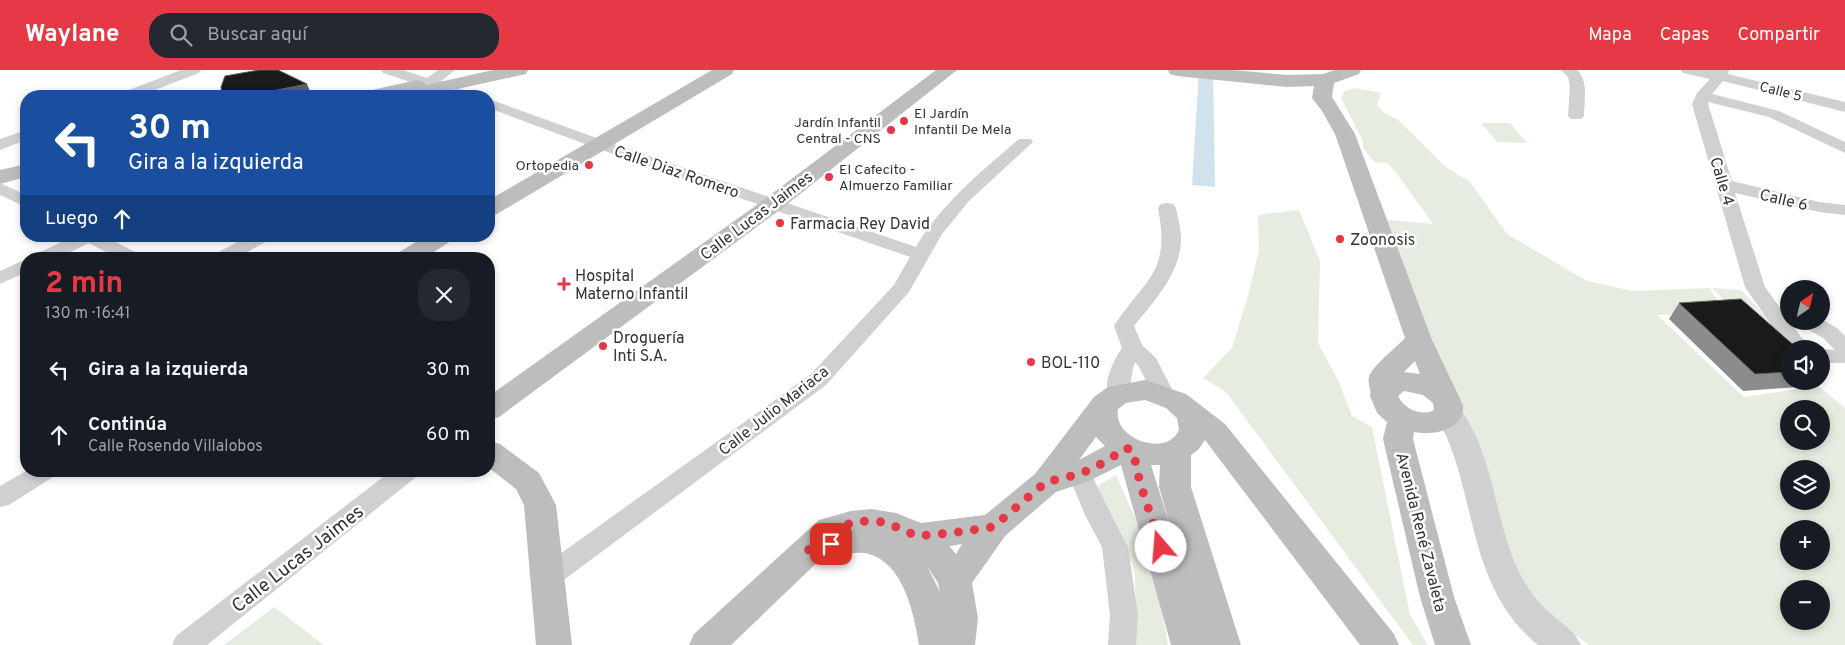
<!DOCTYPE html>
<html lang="es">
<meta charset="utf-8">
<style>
:root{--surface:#171b24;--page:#242831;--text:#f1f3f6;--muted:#9ea1a6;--accent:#e63946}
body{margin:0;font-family:Overpass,sans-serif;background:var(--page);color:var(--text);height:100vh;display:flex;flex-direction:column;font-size:19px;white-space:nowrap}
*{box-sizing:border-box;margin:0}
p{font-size:16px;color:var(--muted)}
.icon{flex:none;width:28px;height:28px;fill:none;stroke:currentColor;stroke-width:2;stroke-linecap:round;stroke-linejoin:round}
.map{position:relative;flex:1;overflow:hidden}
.sheet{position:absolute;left:20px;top:182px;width:475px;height:225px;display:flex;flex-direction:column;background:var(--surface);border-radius:20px;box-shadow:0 2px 8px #0003}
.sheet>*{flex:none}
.top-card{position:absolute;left:20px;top:20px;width:475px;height:152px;border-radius:20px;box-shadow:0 2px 8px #0003;background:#1a4fa0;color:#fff;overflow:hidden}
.needle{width:32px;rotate:34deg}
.buttons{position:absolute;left:1780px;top:210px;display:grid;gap:10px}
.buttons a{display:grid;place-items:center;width:50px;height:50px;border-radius:50%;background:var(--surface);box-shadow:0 2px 8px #0003;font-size:25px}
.pin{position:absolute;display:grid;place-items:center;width:42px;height:42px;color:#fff;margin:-21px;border-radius:10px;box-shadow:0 2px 8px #0006}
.me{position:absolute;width:55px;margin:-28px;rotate:342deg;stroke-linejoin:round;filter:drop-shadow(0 0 4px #0008)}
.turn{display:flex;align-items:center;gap:18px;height:105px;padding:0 25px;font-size:22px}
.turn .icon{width:65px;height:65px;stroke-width:2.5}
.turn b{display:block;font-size:35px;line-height:42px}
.then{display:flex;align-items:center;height:48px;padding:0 25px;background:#0003;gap:10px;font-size:19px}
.round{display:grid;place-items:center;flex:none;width:52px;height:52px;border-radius:20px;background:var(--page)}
.headline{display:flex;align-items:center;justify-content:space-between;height:85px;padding:0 25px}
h1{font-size:30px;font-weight:700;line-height:38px;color:var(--accent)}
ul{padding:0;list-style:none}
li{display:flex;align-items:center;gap:15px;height:65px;padding:0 25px}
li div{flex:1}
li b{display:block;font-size:19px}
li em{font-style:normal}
header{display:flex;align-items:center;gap:30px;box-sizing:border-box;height:70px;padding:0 25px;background:var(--accent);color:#fff}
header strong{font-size:24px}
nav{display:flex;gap:28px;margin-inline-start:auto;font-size:18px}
.search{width:350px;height:45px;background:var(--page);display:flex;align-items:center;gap:12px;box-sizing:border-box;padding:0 18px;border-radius:20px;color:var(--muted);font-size:19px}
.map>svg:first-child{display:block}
.green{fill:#e6ecdf;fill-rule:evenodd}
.water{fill:#cfe2ee}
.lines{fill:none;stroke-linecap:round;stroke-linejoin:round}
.minor{fill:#d0d0d0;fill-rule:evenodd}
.tertiary{fill:#d0d0d0;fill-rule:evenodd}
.secondary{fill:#bdbdbd;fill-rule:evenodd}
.wall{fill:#8c8c8c}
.shaded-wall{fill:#5f5f5f}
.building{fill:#1a1a1a;stroke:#5f5f5f}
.route{stroke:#e63946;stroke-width:9;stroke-dasharray:0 16.2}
.poi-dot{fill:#e63946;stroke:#fff;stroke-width:2}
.labels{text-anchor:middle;stroke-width:5;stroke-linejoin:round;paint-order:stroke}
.far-street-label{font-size:14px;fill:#333;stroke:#fff}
.far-poi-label{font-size:14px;fill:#333;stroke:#fff;text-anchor:start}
.street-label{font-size:16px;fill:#333;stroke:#fff}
.poi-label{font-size:16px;fill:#333;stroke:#fff;text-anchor:start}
.near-street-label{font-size:19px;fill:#333;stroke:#fff}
</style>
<header>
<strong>Waylane</strong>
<div class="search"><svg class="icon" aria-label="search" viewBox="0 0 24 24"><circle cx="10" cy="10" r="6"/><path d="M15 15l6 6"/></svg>Buscar aquí</div>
<nav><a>Mapa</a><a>Capas</a><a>Compartir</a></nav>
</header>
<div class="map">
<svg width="1845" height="575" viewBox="0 0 1845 575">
<rect width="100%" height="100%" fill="#fff"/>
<path class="green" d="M1354,18L1381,23L1377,36L1387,45L1397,49L1447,98L1470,112L1507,164L1587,211L1633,221L1709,218L1726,242L1657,245L1744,327L1818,316L1845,338V575H1589L1555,551L1524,519L1376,149L1433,154L1395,101L1387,93L1374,92L1363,78V71L1341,28L1344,22ZM1789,339H1821V371H1789ZM1789,399H1821V431H1789ZM1789,459H1821V491H1789ZM1789,519H1821V551H1789Z
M1481,53H1510L1527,73L1497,72Z
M1299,140L1320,191L1318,273L1338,310L1352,346L1372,357L1410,545L1428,575H1413L1226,322L1203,308L1232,278L1249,222L1259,180L1258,145Z
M1712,218L1741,220L1773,254L1789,279V297Z
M1116,405L1141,461L1160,532L1168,575H1136L1135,503L1122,464L1097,416Z
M274,537L324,575H224Z"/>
<path class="water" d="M1199,0H1213L1215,117L1192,115Z"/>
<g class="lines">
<path class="minor" d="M181,0H201L199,3L139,26H119L121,23Z
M381,0H403L427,8L438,0H455L440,12L473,23L475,26H454L383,3Z
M1561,0H1577C1589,10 1584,32 1584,46L1581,49H1571L1568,46L1570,16L1568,7Z
M1681,0H1729L1728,4L1845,32V42L1723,11L1712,24L1779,41L1845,72V83L1769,47L1708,32V34L1732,111L1819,132L1845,135V145L1819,142L1735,123L1765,217L1801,267L1814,279H1789L1787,277L1745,217L1692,34L1697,23L1710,9L1683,3Z
M489,29L605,71L916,177C942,133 981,102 1019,69H1031L1033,72L969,131L942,164L909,222L826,315L557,515L548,518L539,515L535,507L539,499L810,305L894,215L910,187L593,77L489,38Z
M26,60V70L0,80V69Z
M0,113L26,125V137L0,125Z
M1167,133L1173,134L1176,138C1178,148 1181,158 1181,169C1181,203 1154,231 1134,256L1142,275L1156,288L1175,325L1172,330L1164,333L1156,330L1139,297L1135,292C1130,304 1132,320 1126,330L1118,333L1110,330C1101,315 1113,291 1122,278L1114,256C1145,208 1171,204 1158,138L1161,134Z
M74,166H104L141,185L143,189H119L89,173L56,189H32L34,185Z
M249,166H272L269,170L235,189H211L213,185Z
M26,189V202L0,214V201Z
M1821,249L1837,258L1845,266V293H1821V279L1835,280L1823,268L1802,256L1799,251H1821Z
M1080,395L1088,398L1128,477L1138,545L1136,575H1108L1110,545L1102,477L1085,445L1068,404L1072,398Z
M26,401H57L53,407L9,435L0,437V416Z
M391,401H420L416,407L207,575H172L176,566Z"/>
<path class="tertiary" d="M1449,334L1459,337C1495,386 1494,451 1520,504C1527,518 1538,533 1550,543C1562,554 1574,560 1581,575H1538C1463,514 1479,418 1435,344L1439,337Z"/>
<path class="secondary" d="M493,0H528L526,4L425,26H360L363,22L417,10L424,12L426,15Z
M712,0H734L732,4L497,144L489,146V130Z
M936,0H957L781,139L499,347L489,350V326L765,129Z
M1168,0H1233L1287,5L1323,4L1335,0H1361L1359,4L1334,13L1332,27L1355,64L1432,270L1463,335C1465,360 1433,366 1414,362L1413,369L1454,527L1471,575H1435L1420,527L1383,369L1387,352L1377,343L1370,326C1372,320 1367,314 1369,307C1372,296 1397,277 1405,268L1335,64L1322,41L1312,28L1314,16L1287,17L1177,6L1170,4ZM1415,291L1420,304L1404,302ZM1404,321L1423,325L1433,333L1434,340C1422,347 1404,339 1398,326Z
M26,94V107L0,114V100Z
M426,166H455L451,171L423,189H393L396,184Z
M1145,310L1186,324L1225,354L1394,564L1399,575H1360L1205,370L1198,380L1191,385V417L1241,575H1171L1121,395L1089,411L1056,422L1005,466L972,513L978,548L975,575H919C914,544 904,494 869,484C854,480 841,488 827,483L731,575H689L694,564L819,450L851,441L871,439L896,443L921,453L985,445L1035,404L1094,327L1108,317ZM1145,330L1166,338L1177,348L1179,360C1167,388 1112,369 1118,339L1126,333ZM1096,367L1105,376L1079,390ZM1151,395H1160L1159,417L1171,459ZM962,474L956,484L949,476H951ZM927,496L938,513L940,522Z
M489,371L500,374L539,403L556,435L572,575H536L524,435L516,419L489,398Z"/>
</g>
<path class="wall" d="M1679,233L1789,279V311H1813L1810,316L1743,321L1669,249Z"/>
<path class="shaded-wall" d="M307,14L312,26H247Z"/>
<path class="building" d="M259,0H278L307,14L247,26H223L222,25L221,17L225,6Z
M1741,229L1798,279H1789V302L1755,304L1679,233Z"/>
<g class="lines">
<path class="route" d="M831,474L805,483L832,459L858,451L885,452L917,466L951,463L993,457L1046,412L1080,404L1105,392L1126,378L1133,381L1140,413L1161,477"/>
</g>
<g class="poi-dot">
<circle cx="904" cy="51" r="5"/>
<circle cx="891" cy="60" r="5"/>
<circle cx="589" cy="95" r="5"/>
<circle cx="829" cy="107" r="5"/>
<circle cx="780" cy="153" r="5"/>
<circle cx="1340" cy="169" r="5"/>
<path d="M561.5 206.5h5v5h5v5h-5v5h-5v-5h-5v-5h5z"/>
<circle cx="603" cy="276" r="5"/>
<circle cx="1031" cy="292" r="5"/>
</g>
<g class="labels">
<g class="far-street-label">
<text transform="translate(1781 21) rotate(14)" y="5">Calle 5</text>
</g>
<g class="far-poi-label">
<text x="914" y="48">El Jardín<tspan x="914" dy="16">Infantil De Mela</tspan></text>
<text x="881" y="57" text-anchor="end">Jardín Infantil<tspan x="881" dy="16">Central - CNS</tspan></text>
<text x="579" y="100" text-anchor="end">Ortopedia</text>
<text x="839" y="104">El Cafecito -<tspan x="839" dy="16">Almuerzo Familiar</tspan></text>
</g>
<g class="street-label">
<text transform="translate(677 101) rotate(19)" y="6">Calle Diaz Romero</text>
<text transform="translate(1723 111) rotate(73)" y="6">Calle 4</text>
<text transform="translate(1784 129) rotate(13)" y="6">Calle 6</text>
<text transform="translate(756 145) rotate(-37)" y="6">Calle Lucas Jaimes</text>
<text transform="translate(773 340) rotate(-38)" y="6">Calle Julio Mariaca</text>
<text transform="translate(1422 462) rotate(76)" y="6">Avenida René Zavaleta</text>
</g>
<g class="poi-label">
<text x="790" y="159">Farmacia Rey David</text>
<text x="1350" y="175">Zoonosis</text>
<text x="575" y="211">Hospital<tspan x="575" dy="18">Materno Infantil</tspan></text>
<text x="613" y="273">Droguería<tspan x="613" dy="18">Inti S.A.</tspan></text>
<text x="1041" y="298">BOL-110</text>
</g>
<g class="near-street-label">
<text transform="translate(297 488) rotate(-38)" y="7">Calle Lucas Jaimes</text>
</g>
</g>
</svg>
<div class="buttons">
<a><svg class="needle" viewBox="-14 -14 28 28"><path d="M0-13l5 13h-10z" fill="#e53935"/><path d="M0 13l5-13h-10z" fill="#9ea1a6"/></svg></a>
<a><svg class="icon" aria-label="sound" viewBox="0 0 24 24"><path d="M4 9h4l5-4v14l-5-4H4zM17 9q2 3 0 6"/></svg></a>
<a><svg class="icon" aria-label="search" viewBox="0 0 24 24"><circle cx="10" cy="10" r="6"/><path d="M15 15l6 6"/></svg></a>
<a><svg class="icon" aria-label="layers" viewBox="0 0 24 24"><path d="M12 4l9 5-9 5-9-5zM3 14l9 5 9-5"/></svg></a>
<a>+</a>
<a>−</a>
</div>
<div class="pin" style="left:831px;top:474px;background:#d93025"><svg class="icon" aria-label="arrive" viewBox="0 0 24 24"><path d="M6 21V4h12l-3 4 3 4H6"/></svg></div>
<svg class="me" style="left:1161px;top:477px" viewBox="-20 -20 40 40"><circle r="19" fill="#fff"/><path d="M0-13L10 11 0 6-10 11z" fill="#e63946"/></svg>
<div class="top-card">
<div class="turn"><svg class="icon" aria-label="left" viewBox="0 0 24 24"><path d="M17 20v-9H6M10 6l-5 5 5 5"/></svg><div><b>30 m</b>Gira a la izquierda</div></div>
<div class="then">Luego<svg class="icon" aria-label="ahead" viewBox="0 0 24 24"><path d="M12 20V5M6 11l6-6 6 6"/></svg></div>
</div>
<section class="sheet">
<div class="headline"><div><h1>2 min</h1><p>130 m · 16:41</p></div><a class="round"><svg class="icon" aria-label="close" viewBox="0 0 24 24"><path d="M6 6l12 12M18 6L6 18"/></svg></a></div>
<ul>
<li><svg class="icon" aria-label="left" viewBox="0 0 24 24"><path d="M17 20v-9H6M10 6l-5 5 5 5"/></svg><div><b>Gira a la izquierda</b></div><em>30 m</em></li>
<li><svg class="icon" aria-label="ahead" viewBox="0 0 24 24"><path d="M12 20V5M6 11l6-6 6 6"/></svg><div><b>Continúa</b><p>Calle Rosendo Villalobos</p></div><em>60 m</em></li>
</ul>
</section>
</div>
